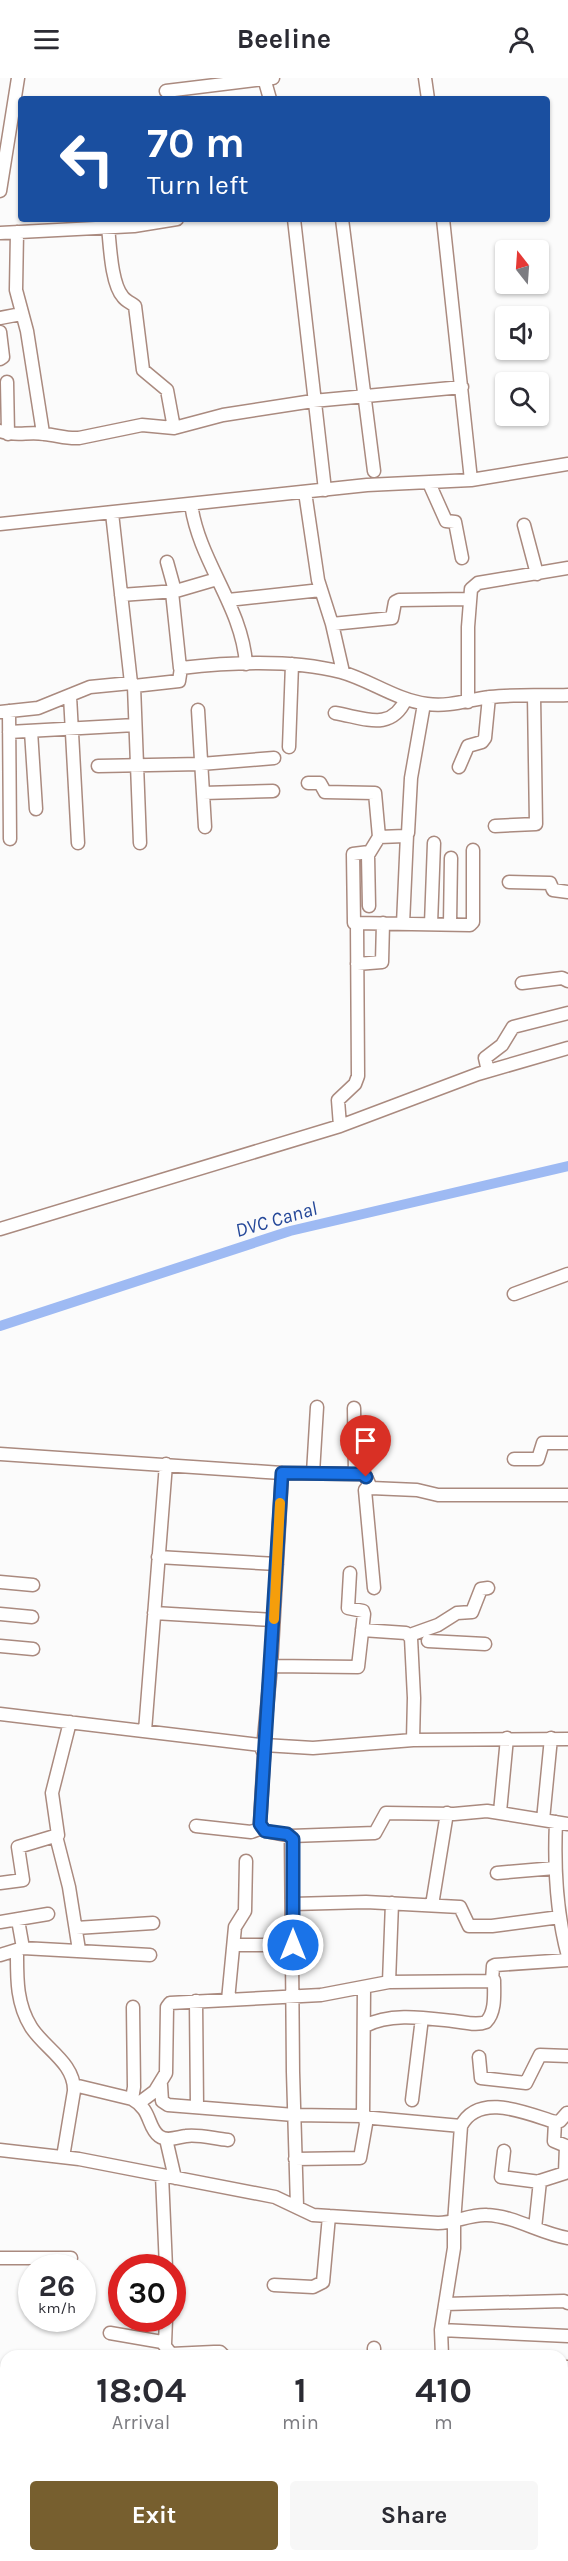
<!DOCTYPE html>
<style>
:root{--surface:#fff;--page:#f7f7f7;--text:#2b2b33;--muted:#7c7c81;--accent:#775f2f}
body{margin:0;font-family:Karla,sans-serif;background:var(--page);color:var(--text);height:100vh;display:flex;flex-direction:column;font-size:22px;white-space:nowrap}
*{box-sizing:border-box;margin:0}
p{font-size:20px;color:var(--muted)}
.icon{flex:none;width:33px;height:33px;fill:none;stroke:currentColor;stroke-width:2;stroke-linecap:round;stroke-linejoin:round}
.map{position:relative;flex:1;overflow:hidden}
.sheet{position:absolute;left:0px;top:2272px;width:568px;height:212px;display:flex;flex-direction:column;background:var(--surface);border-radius:18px 18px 0 0;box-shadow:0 2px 4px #0004}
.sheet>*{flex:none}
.top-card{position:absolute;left:18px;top:18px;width:532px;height:126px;border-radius:6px;box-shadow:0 2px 4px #0004;background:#1a4fa0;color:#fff;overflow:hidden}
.needle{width:39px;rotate:343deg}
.buttons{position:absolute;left:495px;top:162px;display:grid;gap:12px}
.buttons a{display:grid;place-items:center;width:54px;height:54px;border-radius:6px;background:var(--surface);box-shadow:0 2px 4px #0004;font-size:30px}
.speed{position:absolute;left:18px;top:2176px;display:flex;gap:12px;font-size:30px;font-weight:700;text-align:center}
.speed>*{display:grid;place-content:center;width:78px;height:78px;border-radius:50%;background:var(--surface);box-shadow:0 2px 4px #0004;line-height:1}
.speed small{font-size:15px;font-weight:400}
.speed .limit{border:9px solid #d22;background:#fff;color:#111}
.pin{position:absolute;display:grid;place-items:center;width:51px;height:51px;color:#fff;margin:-62px -26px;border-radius:50% 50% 50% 0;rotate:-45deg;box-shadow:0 0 6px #0007}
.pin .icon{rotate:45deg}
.me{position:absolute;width:66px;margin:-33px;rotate:0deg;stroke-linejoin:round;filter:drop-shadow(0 0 4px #0008)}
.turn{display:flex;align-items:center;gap:21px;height:126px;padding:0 30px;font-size:27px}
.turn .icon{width:78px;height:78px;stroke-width:2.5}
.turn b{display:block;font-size:42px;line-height:51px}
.eta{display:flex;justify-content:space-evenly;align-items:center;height:102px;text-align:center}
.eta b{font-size:36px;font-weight:700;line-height:42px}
.primary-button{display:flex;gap:12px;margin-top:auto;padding:12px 30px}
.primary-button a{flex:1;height:69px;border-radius:6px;background:var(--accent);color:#fff;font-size:24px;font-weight:700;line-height:69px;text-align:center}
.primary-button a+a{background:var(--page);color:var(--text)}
header{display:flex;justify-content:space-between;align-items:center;height:78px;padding:0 30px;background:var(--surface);font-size:27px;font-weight:700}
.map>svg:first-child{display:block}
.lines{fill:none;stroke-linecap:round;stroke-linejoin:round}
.canal{stroke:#9ebaf3;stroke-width:10}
.minor-casing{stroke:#aa8a7f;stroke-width:15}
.minor{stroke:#fff;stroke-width:12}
.route-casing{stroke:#114b97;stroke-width:15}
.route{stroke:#1a73e8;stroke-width:10}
.slow{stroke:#f59e0b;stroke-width:10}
.labels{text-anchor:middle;stroke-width:6;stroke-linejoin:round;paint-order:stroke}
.water-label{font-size:20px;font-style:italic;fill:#254899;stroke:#fbfbfb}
</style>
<header><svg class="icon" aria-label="menu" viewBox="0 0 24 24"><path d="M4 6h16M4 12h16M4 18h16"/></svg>Beeline<svg class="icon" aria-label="person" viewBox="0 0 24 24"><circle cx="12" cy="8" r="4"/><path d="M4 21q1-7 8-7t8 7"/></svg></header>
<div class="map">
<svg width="568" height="2483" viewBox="0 0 568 2483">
<rect width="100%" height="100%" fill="#fbfbfb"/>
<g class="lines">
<path class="canal" d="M0,1248L290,1153L568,1088"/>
<g class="minor-casing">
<path id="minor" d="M264,0L270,21
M425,0L428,21
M166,13L273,0
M0,113L18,0
M294,141L325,412
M342,141L374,393
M443,141L471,402
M108,149C110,166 111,206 123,219C126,223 131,225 135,228L143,292L167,312L174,350
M17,154L16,212L27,253L43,355
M0,155L134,148L177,141
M0,240L21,236
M0,254L3,279L0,281
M7,304L8,356
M0,353C16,359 29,353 44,356C57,357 66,361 79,360L142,347L174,350L223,337L313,323L462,309
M429,405L446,443L455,444L462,480
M305,414L318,502L332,546L343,594
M191,426C199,484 242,528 246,586
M112,435L131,605L134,608L179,603L181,590C232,584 291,581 341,594C370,602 396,622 427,626C449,629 468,622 490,619C516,616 542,618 568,617
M0,446L367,407L471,402L568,386
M524,447L537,496
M167,484L175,513
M172,514L180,590
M121,517L176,513L217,501
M228,522L321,512
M332,546L392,540L395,524L399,522L470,521
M134,608L140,765
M70,618L78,765
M468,624V549L471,511L478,505L568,490
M198,632L205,749
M9,633L10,761
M0,634L38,630L90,609L131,605
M335,635C365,640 391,654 406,621
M31,653L36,731
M9,654L135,647
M289,669L292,586
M98,688L201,686L274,680
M459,689L468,668L482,664L485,660L489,619
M308,705H320L325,714L375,715L379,759
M203,715L273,713
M495,748L536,746L534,618
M369,774L353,776L354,845L470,847L473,844V772
M509,804L550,805L553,812L568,814
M369,828L368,777L379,759L405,758L408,755L411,700L424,626
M403,846L407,757
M431,846L434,765
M450,846L451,780
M357,886L382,884L383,845
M522,905L562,900L568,903
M488,993L485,980L502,967L513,949L568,935
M340,1048L338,1022L355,1006L358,998L357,845
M0,1151L340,1048L478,996L568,970
M514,1216L568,1196
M354,1330L355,1396
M0,1376L282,1395L362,1396L365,1397L371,1410L417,1412L438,1417H568
M514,1381H538L543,1365H568
M313,1395L317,1329
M369,1407L365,1412L374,1510
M158,1479L277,1486
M0,1504L33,1507
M154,1535L273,1542
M0,1536L32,1539
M362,1552L406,1555L411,1560L414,1620L413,1662
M410,1557L438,1547L457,1535L472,1534L481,1511L488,1510
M428,1563L485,1566
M0,1568L33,1571
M271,1588L358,1589L364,1536L363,1533L348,1530L350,1495
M0,1636L260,1667L264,1676L260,1746L265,1753L291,1758L375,1755L386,1735L454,1736L487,1733L568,1746
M145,1653L166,1386
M264,1667L313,1670L413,1662L568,1661
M263,1671L271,1588L282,1395
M500,1734L507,1660
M543,1742L551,1660
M556,1744C554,1789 556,1834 568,1878
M196,1748L251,1754L262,1750
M56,1758L69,1809L79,1872
M291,1758L293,1994L297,2128
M497,1795L555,1790
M0,1805L23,1802L18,1769L58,1757L52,1715L70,1644
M293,1826L366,1824L460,1829L469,1848H492L560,1839
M432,1827L447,1735
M18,1842L23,1870
M0,1844L48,1836
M76,1850L153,1845
M234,1867H293
M17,1872C17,1899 16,1925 31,1949C44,1970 75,1985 74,2013L63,2079
M0,1877L23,1870L150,1877
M389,1904L392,1825
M228,1922L235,1849L245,1833L246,1783
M196,1923L197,2029
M365,1948C390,1934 426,1940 453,1943C464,1944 476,1948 486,1944C496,1934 494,1916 494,1902
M479,1979L481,2000L526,2005L540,1977L568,1978
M74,2007L132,2021C152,2032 147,2049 159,2058C167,2064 177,2059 186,2058C199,2056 215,2061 228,2062
M161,2007L162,2023L168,2027L294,2037L363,2038L364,1910
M132,2021L134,2009L133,1929
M412,2022L422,1940
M139,2025L155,2013L166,1995L167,1929L170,1925L321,1917L389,1904L492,1903L493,1888L495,1887L568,1882
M362,2039L461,2048
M166,2061L175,2100
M0,2072L79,2081L275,2119L313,2137L438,2145C455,2145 470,2136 487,2137C515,2138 541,2156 568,2160
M504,2073L501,2099L540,2104
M295,2081L360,2080L366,2046L364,2036
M162,2097L166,2190
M535,2150L540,2103L565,2095L566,2068L554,2063L555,2044
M0,2180H71
M274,2207L313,2209L323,2204L329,2138
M445,2226L564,2223L568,2225
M441,2252L568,2258
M110,2255L162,2264L171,2276L214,2274H220L224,2278
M165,2266L166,2241
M374,2278V2270
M442,2278L441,2252L454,2170V2145L461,2048C479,2013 528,2036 555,2044L560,2043L567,2035
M562,2289H568
M562,2337H568
M562,2386L568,2353
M562,2394L568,2395
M562,2434L568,2435
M36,2478V2483
M189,2479L246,2483
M78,2483V2478
M115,2483V2478
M259,2483L264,2478
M331,2483V2478
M359,2483V2478
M401,2483V2478
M465,2483V2478
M528,2483V2478"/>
</g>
<use href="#minor" class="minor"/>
</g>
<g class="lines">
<g class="route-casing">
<path id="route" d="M293,1867V1761L287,1756L265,1753L260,1746L282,1395L362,1396L366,1399"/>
</g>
<use href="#route" class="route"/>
<path class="slow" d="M274,1541L280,1425"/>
</g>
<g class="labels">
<g class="water-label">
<text transform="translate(276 1141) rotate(-16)" y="7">DVC Canal</text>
</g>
</g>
</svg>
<div class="buttons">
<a><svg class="needle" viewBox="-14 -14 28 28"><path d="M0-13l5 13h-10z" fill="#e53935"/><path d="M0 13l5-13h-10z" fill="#7c7c81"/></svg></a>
<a><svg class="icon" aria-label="sound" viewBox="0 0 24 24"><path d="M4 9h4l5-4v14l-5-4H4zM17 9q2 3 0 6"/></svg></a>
<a><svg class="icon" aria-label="search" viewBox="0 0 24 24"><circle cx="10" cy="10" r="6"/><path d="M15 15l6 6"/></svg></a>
</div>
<div class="speed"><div>26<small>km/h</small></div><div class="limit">30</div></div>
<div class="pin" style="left:366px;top:1399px;background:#d93025"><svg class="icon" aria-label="arrive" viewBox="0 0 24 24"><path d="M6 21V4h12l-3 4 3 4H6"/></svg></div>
<svg class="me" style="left:293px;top:1867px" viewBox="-20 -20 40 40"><circle r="17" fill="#1a73e8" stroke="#fff" stroke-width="3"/><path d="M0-11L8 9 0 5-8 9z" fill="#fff"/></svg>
<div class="top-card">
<div class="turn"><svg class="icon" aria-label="left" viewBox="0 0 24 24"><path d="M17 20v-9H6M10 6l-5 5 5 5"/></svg><div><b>70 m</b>Turn left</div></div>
</div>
<section class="sheet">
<div class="eta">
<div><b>18:04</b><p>Arrival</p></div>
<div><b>1</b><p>min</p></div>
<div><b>410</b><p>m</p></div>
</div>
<div class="primary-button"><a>Exit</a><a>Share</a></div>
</section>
</div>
